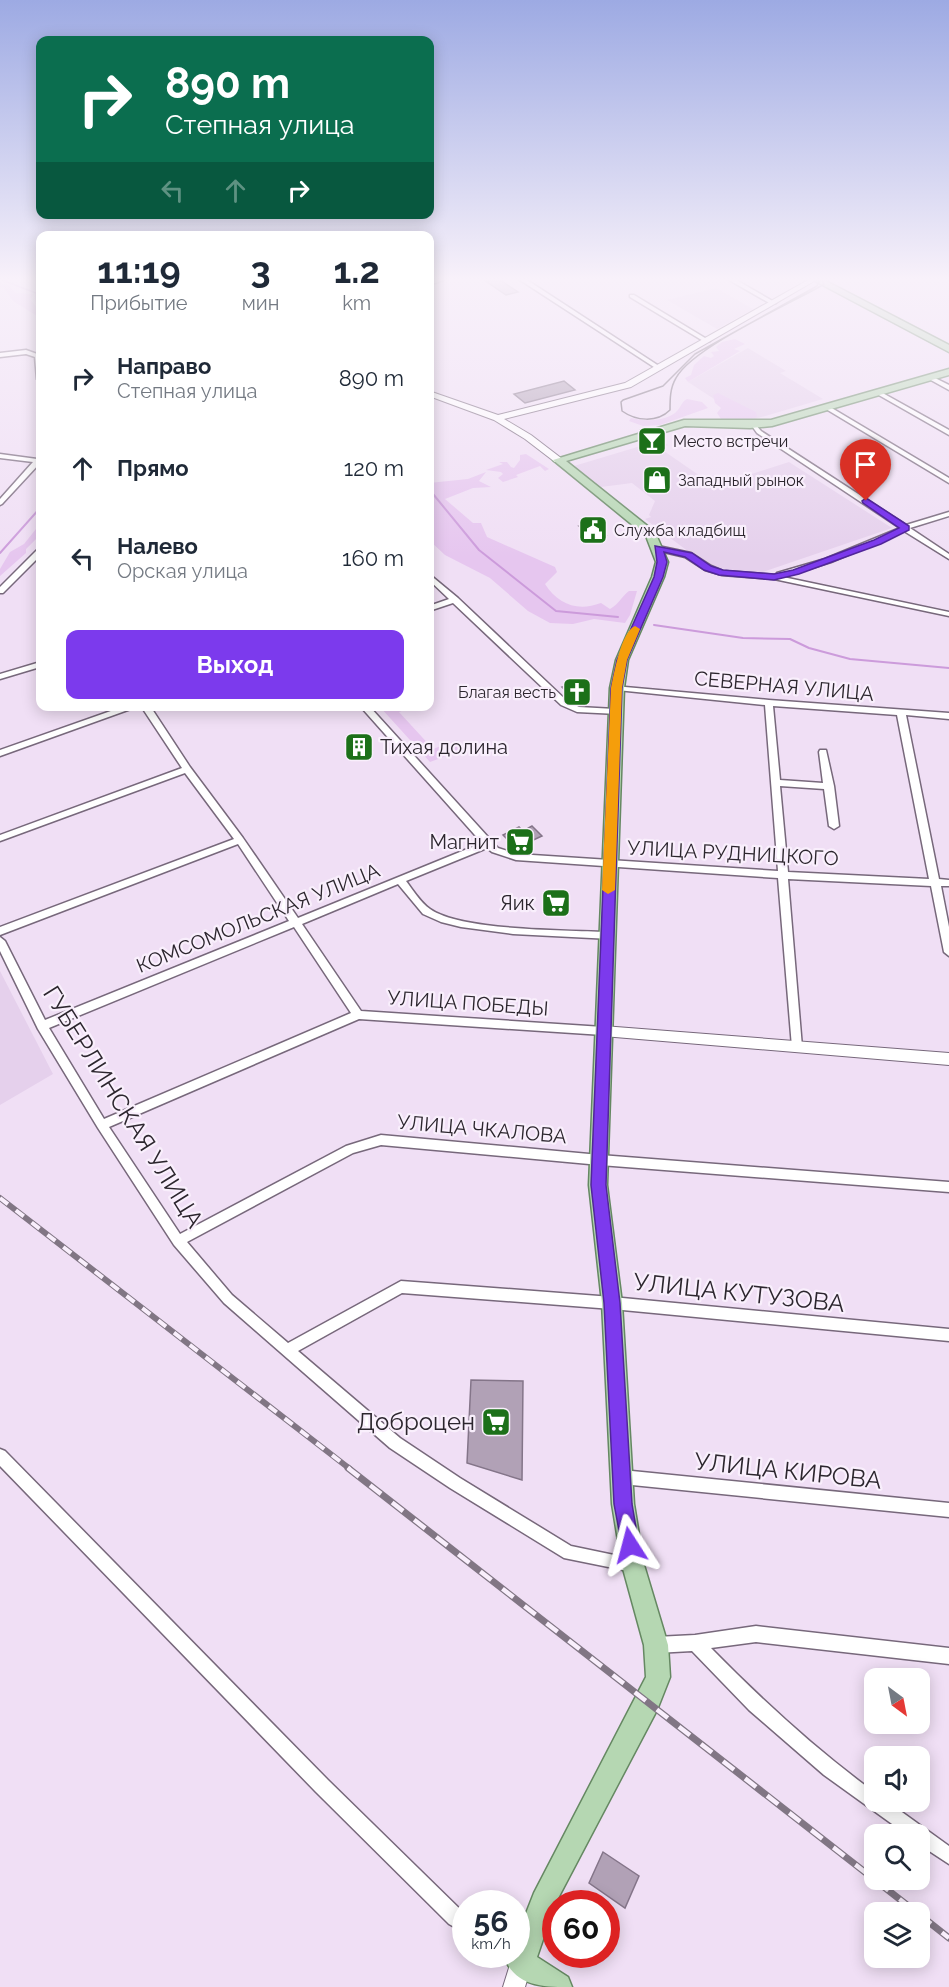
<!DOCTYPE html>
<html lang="ru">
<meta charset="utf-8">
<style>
:root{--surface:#fff;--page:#f2f2f3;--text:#1f2937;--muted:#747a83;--accent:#7c3aed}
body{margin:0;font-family:Raleway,sans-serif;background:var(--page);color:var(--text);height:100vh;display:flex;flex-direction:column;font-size:22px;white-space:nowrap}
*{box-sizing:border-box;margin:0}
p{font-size:20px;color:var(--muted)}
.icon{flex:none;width:33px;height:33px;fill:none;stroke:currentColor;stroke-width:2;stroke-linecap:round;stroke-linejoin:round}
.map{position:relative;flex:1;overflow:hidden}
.details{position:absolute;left:36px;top:231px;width:398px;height:480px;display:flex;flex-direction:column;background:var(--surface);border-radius:12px;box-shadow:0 3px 15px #0003}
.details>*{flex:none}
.guide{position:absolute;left:36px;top:36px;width:398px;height:183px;border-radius:12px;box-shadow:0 3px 15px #0003;background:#0b6e4f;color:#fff;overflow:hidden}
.needle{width:39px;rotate:148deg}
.buttons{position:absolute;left:864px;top:1668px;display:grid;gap:12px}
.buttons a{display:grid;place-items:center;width:66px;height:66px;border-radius:12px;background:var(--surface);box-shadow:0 3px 15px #0003;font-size:30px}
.speed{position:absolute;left:452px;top:1890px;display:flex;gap:12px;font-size:30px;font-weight:700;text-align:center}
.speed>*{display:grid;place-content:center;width:78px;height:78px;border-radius:50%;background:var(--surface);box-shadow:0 3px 15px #0003;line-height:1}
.speed small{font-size:15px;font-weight:400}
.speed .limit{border:9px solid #d22;background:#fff;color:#111}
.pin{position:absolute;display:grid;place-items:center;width:51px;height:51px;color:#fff;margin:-62px -26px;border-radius:50% 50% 50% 0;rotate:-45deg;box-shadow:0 0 6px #0007}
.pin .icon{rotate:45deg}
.me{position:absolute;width:66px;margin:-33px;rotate:351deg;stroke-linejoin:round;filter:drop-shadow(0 0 4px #0008)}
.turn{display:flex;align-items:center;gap:21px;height:126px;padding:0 30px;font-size:27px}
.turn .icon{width:78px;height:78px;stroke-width:2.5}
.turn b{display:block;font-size:42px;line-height:51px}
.lanes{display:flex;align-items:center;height:57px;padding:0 30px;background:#0003;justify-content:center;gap:30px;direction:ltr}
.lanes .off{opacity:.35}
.eta{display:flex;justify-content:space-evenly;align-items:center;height:102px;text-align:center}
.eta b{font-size:36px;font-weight:700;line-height:42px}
.primary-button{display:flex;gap:12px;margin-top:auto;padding:12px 30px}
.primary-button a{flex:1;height:69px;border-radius:12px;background:var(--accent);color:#fff;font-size:24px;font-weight:700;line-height:69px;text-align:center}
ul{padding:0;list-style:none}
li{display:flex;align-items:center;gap:18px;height:90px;padding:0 30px}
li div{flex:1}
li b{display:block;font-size:22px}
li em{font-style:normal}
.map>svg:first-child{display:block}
.built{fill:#e5d0ec}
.green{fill:#e6c6ef}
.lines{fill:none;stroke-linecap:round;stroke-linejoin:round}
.stream-far1{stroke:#cc9bdb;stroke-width:1.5}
.stream{stroke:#cc9bdb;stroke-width:2}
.building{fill:#b1a1b6;stroke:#847589;stroke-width:1.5}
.minor-casing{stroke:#77687b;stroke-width:3}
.tertiary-casing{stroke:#77687b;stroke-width:2}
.primary-casing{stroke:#658862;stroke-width:3}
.minor{fill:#fff;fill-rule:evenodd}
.tertiary{fill:#fff;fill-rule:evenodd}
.primary{fill:#b5d7b2;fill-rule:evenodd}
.tram{stroke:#817684;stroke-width:1.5}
.rail-far1-casing{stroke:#817684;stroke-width:6}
.rail-casing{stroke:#817684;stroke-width:7}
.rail-far1{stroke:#f9effc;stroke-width:4;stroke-dasharray:10;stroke-linecap:butt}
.rail{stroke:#f9effc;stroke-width:4.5;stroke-dasharray:14;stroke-linecap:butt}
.route{fill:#7c3aed;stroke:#51269a;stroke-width:1.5}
.slow{fill:#f59e0b}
.labels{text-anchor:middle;stroke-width:4.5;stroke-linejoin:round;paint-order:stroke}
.far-poi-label{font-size:16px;fill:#2c262e;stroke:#f9effc;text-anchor:start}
.street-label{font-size:20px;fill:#2c262e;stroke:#f9effc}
.poi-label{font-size:20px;fill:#2c262e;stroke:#f9effc;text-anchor:end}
.near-street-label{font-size:24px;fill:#2c262e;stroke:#f9effc}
.near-poi-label{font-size:24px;fill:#2c262e;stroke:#f9effc;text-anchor:end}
</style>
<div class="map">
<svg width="949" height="1987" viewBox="0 0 949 1987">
<rect width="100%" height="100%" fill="#f0dff5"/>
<path class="built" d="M716,288L753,309L717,329L667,300Z
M748,348L786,371L780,373L823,399L748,421L688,382Z
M663,442L668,445L661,449L703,478L715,475L727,482L789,462L892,528L760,573L709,567L645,519L651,517L649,515L655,501L632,483L601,487L574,466L644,445L647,446Z
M0,971L53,1074L0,1105Z"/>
<path class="green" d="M0,283L10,286L15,293L34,294L30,299L40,312V318L13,301L4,288L0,287Z
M735,339L745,344L734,349L740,351L688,382L685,378L691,375L694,365L704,356L711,358L714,356L711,352L719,351L716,347L722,342Z
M718,393L756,412L757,417L746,420L721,419L717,413L721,408L715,403L713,395Z
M687,399L702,402L708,408L660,425L643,426L629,421L631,418C644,421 663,422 675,413C681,408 681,402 687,399Z
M526,454L549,469L545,471L540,466L516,475L518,477L503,482L498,478L503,474L501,472L486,470L503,464L499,462H507L511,467L514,468L520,460V455Z
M486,472L479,481L491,487L473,488L445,499L473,523H481L487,537L555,567L557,572L545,584C558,604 577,612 601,603L610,609C619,604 621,597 629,591H637L630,615L625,623L594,619L573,624L550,623L528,611L490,578L445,555L429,540V524L433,522L429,508L434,505L429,500V483L468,479Z
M40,524V535L26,549V553L0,576V569L10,552L24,544Z
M380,707H412L399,712L433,749L457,740L465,749L430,762Z"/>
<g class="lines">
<path class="stream-far1" d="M2,280L36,293L37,307L40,310"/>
<path class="stream" d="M429,493L433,494L479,550L556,611L618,617
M0,553L40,508
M654,625L743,638L790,639L809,648L850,659L949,668"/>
</g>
<path class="building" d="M484,280H500L518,292L506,295Z
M564,381L575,390L525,403L514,394Z
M591,523L606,535L595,538L579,526Z
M584,679L589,683L584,698L576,701L562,687Z
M362,739L372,750L356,756L346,744Z
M532,826L542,836L516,848L503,835L519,827L523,831Z
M471,1380L523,1381L522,1480L467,1463Z
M603,1852L639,1876L625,1908L589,1883Z"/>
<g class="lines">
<g class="minor-casing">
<path id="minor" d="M433,280H443L429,285V281Z
M520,280H527L662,368L657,369Z
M729,280H736L776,303L771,304Z
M630,295H634L710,341L705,342L630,297Z
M26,350L40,355V381L37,379L35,357L26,354L0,357V353Z
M929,377H933L949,385V390L929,379Z
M879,391L949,430V435L877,394V392Z
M826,407H830L949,478V483L826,409Z
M755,424L761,431L906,525L949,512V516L910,528L949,554V559L904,531L831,562L783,577L949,612V616L774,579L722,575L705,570L685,557L655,550V546H658L691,553L711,566L723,571L776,575L777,573L825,559L900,528L757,433L752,426Z
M0,454L37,459L40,457V463L2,504L0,505V499L33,462L0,458Z
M37,550H40V556L3,593H0V587Z
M429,574L458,598L567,701L579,707L615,709L619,712L618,714L577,712L561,705L453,603L429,611V606L449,599L429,580Z
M37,663H40V667L0,679V674Z
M614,686L769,700L949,713V719L906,715L939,879L949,880V886H941L949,927V956L944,952L931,886L788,879L802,1047L801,1050H793L792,1047L778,878L516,860L492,852L487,848L406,881C413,890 420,902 430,909C461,931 566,930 607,932L612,936L611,939L513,934L461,927L441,922L423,914L398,884L302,924L361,1011L603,1027L607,1028L608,1031L607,1034L603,1035L359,1019L109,1127L180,1234L346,1146L381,1135L600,1155L949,1182V1192L600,1165L381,1145L353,1153L187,1242L232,1295L288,1343L401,1281L612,1297L949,1329V1341L612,1309L402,1293L298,1351L400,1438L460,1478L571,1546L638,1560L640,1565L638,1570L633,1572L564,1558L450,1488L390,1448L224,1303L174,1245L98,1128L38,1029L0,951V937L5,941L45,1020L289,921L238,844L0,935V927L234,839L185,773L0,841V835L182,768L141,706H150L190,767L243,838L298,918L482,843L360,706H369L498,848L517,854L778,871L765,705L617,690L613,688ZM773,706L897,715L929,879L788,872L780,786L824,789L829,826L834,829L839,826L834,786L826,750H820L819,752L823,783L780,780ZM294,927L351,1013L104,1119L49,1028Z
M125,706H139L0,756V750Z
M0,1449L5,1451L328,1780L465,1914V1933L449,1924L316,1792L0,1466Z
M622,1470L949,1503V1517L622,1484L617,1482L615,1477L617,1472Z
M756,1626L949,1648V1664L756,1642L711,1648C762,1700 815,1749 874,1792V1802H888L949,1846V1864L920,1845V1834H906L824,1775L749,1710L692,1651L656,1653L651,1650L648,1645L651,1640L656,1637L695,1635Z"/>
</g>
<g class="tertiary-casing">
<path id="tertiary" d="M808,280H816L631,387L504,419L531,435L561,458V462H555L525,439L494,420L429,396V391L498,415L625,383Z
M603,1026L949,1053V1065L603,1036L598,1035L596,1031L598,1027Z
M521,1952L529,1955L532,1963L525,1987H503L513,1955Z"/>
</g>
<g class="primary-casing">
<path id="primary" d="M813,280H824L949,345V352Z
M949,369V375L772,426L750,428L685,426L566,461L655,532L668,562L664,577L628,660L624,688L607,1185L622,1303L634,1504L644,1565L668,1645L670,1677L657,1710L555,1904L537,1957L568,1977L572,1987C547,1987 519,1987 507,1963L510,1954H516V1939L534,1893L646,1677L644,1645L622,1565L612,1504L602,1303L589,1185L610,688L616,660L652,577L656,562L646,536L553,460L684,420H771Z"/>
</g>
<use href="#minor" class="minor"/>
<use href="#tertiary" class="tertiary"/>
<use href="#primary" class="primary"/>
<path class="tram" d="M820,280L817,286L695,354L663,386L623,400L621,402L622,411C636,421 657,423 670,410C670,399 670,388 676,378C692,348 787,305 821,286L824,284L822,280"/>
<g class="rail-far1-casing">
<path id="rail-far1" d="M0,1198L350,1469"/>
</g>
<g class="rail-casing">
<path id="rail" d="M348,1468L916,1912
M920,1915L949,1938"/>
</g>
<use href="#rail-far1" class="rail-far1"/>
<use href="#rail" class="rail"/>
</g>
<linearGradient id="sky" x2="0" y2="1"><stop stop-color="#9daae3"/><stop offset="0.5" stop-color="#f8f1fa"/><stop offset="1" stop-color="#f8f1fa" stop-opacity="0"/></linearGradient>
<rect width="949" height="558" fill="url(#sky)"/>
<path class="route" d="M866,498L909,526V530L881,544L799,574L774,580L719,575L704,570L685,557L664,552L667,562L663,577L627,660L622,688L606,1185L620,1303L632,1504L639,1545L637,1552L630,1555L623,1552L614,1504L604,1303L591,1185L611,688L617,660L654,577L657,562L655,546L692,553L711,566L723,570L774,574L793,570L874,540L899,528L863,503L862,501Z"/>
<path class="slow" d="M635,626L640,629L627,660L622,688L615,890L608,894L602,890L611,688C614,674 621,632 635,626Z"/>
<defs>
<g id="bar-square" transform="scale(1.5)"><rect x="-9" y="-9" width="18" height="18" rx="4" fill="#1c7019" stroke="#f9effc"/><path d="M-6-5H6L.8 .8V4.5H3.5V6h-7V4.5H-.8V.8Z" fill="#fff"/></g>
<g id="shop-square" transform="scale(1.5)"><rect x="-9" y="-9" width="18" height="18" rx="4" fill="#1c7019" stroke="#f9effc"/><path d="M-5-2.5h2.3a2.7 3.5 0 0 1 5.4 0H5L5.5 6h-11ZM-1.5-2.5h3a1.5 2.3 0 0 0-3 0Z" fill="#fff"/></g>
<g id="civic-square" transform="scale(1.5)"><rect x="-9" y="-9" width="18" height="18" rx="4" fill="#1c7019" stroke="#f9effc"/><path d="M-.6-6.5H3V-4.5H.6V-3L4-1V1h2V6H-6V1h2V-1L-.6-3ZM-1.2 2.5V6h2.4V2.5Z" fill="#fff"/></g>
<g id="church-square" transform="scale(1.5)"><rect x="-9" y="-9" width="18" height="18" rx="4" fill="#1c7019" stroke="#f9effc"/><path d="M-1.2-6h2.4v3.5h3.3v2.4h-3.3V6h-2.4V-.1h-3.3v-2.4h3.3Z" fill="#fff"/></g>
<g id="building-square" transform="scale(1.5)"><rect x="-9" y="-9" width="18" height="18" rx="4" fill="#1c7019" stroke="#f9effc"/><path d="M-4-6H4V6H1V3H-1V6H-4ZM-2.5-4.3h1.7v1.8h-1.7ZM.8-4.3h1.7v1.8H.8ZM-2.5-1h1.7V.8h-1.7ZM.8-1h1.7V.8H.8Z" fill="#fff"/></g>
<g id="supermarket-square" transform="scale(1.5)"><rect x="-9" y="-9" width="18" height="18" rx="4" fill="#1c7019" stroke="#f9effc"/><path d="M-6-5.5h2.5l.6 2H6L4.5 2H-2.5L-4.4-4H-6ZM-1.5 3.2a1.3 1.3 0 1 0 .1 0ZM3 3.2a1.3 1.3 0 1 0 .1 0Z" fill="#fff"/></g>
</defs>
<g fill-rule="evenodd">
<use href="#bar-square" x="652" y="441"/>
<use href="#shop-square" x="657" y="480"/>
<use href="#civic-square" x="593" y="530"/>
<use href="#church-square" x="577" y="692"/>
<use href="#building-square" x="359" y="747"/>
<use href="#supermarket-square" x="520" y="842"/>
<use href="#supermarket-square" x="556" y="903"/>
<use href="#supermarket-square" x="496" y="1422"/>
</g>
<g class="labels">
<g class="far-poi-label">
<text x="673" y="447">Место встречи</text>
<text x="678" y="486">Западный рынок</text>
<text x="614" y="536">Служба кладбищ</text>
<text x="556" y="698" text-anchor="end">Благая весть</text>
</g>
<g class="street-label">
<text transform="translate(784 686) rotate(5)" y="7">СЕВЕРНАЯ УЛИЦА</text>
<text transform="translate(733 853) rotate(3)" y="7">УЛИЦА РУДНИЦКОГО</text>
<text transform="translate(258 918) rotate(-22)" y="7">КОМСОМОЛЬСКАЯ УЛИЦА</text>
<text transform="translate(468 1003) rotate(4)" y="7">УЛИЦА ПОБЕДЫ</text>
<text transform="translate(482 1129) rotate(5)" y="7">УЛИЦА ЧКАЛОВА</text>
</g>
<g class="poi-label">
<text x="380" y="754" text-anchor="start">Тихая долина</text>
<text x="499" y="849">Магнит</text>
<text x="535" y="910">Яик</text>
</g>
<g class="near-street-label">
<text transform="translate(123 1107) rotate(58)" y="8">ГУБЕРЛИНСКАЯ УЛИЦА</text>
<text transform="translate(739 1293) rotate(6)" y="8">УЛИЦА КУТУЗОВА</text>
<text transform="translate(788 1471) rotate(6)" y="8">УЛИЦА КИРОВА</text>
</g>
<g class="near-poi-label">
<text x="475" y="1430">Доброцен</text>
</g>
</g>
</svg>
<div class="buttons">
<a><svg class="needle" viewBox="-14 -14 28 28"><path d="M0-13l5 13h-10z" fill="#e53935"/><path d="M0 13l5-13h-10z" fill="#747a83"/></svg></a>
<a><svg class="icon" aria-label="sound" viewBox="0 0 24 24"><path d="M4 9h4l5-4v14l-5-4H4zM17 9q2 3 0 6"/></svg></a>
<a><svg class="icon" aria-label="search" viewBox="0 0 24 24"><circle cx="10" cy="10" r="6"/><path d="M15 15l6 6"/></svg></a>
<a><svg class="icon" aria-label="layers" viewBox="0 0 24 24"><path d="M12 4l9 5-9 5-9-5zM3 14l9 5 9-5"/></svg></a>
</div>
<div class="speed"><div>56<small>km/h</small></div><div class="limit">60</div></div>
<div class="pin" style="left:866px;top:501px;background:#d93025"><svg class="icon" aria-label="arrive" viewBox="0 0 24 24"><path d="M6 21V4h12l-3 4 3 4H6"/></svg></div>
<svg class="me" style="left:630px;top:1545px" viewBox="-20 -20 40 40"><path d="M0-17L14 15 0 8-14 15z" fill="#7c3aed" stroke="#fff" stroke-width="4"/></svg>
<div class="guide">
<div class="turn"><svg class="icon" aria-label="right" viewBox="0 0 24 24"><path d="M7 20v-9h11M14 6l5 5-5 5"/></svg><div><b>890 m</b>Степная улица</div></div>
<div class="lanes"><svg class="icon off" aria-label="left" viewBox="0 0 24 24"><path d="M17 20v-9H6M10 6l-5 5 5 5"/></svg><svg class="icon off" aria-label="ahead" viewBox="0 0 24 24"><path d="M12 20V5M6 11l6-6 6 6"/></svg><svg class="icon" aria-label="right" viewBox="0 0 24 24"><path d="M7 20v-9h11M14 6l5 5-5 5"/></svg></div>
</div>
<section class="details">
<div class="eta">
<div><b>11:19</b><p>Прибытие</p></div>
<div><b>3</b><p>мин</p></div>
<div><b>1.2</b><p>km</p></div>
</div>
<ul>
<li><svg class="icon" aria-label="right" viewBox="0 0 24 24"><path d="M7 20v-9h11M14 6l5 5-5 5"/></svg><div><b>Направо</b><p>Степная улица</p></div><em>890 m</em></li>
<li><svg class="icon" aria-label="ahead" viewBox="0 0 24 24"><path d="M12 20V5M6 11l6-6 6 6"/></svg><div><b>Прямо</b></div><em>120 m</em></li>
<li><svg class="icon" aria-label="left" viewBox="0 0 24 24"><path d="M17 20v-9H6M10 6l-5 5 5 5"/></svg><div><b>Налево</b><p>Орская улица</p></div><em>160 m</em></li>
</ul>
<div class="primary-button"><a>Выход</a></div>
</section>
</div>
